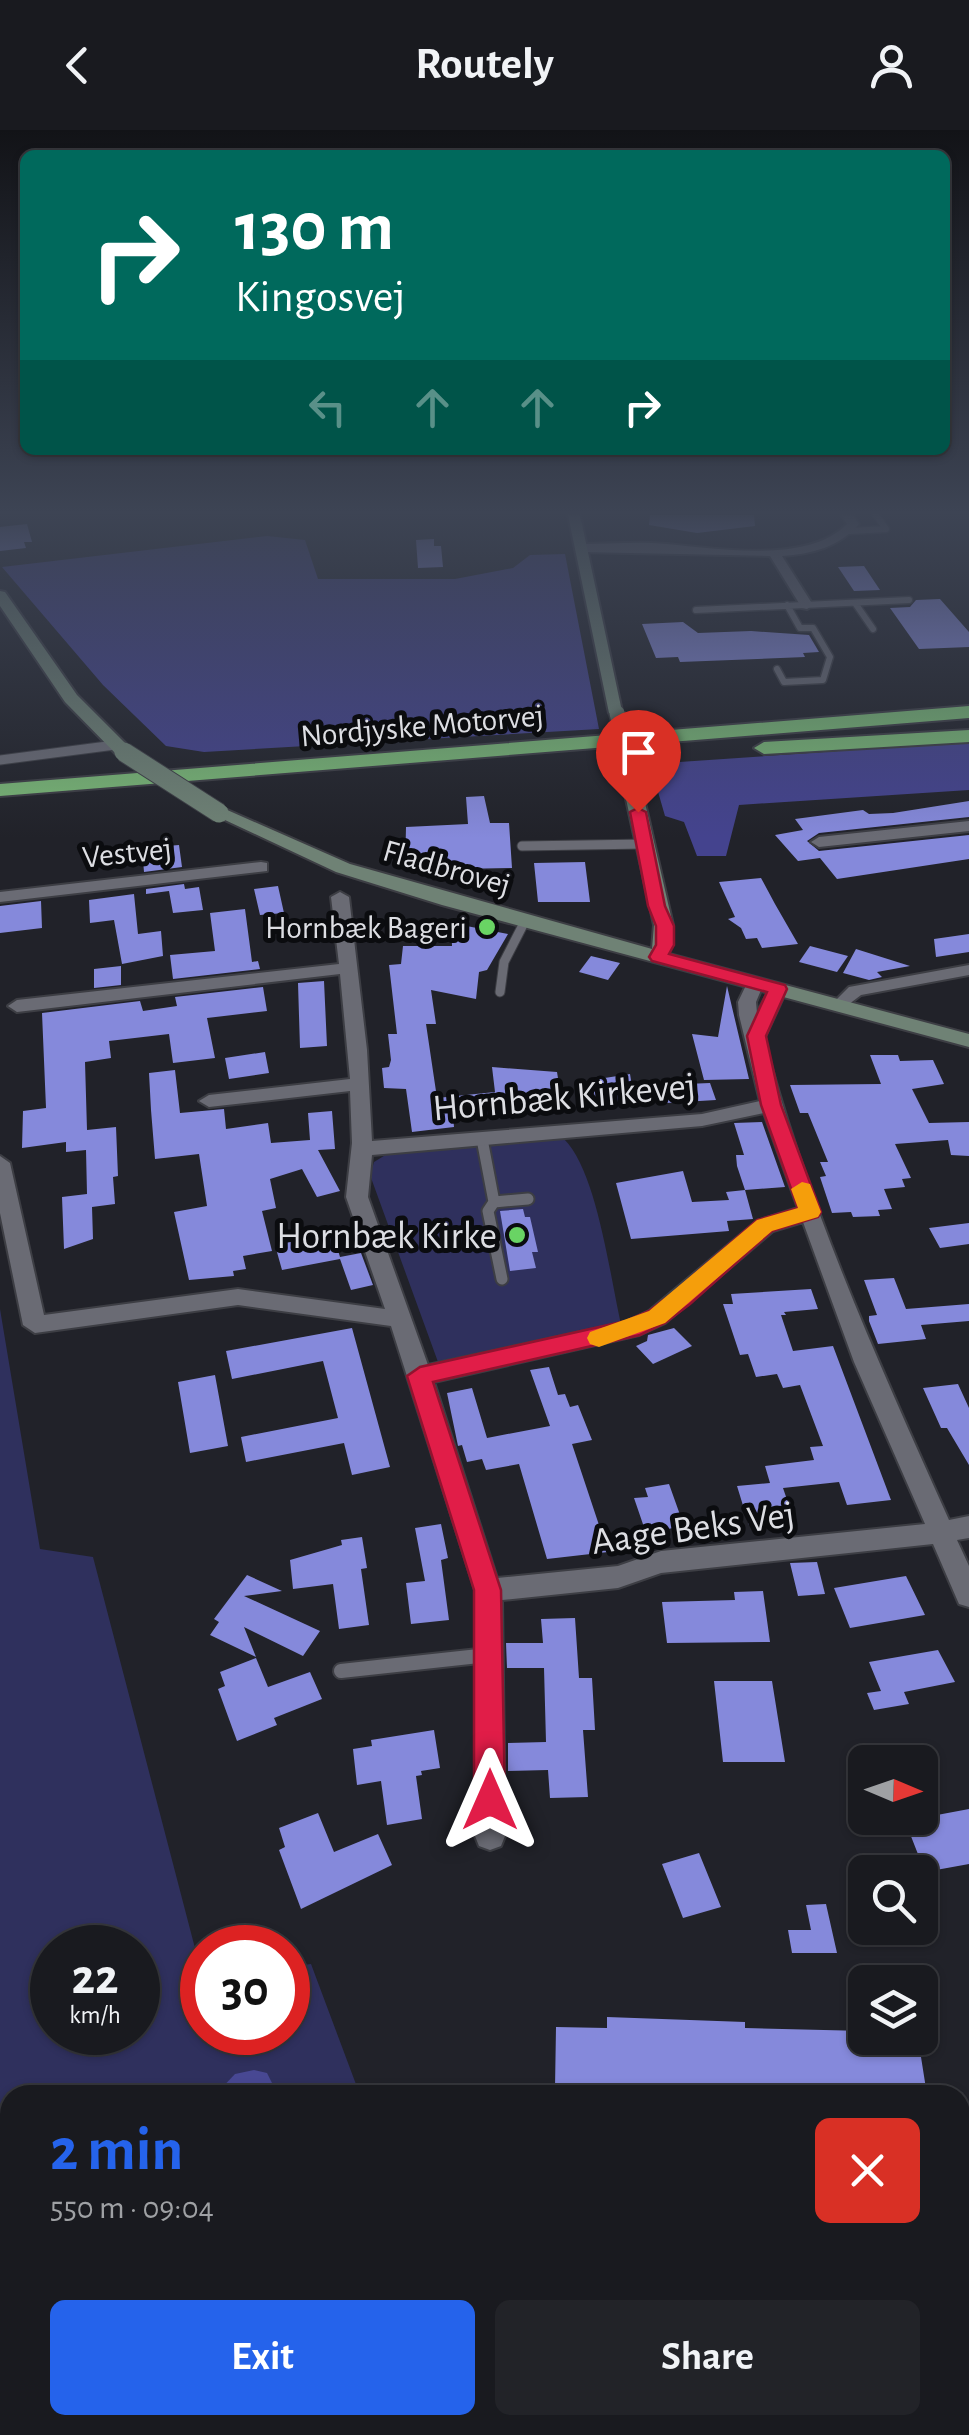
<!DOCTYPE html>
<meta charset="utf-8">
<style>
:root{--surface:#191a1f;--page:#222328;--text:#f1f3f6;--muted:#9fa1a4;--line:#37383d;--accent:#2563eb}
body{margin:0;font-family:"Alegreya Sans",sans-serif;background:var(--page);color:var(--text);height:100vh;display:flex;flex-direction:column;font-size:38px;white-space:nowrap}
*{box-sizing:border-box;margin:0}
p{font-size:32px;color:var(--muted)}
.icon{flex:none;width:55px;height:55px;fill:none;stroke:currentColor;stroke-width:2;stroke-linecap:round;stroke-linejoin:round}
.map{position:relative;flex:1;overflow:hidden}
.panel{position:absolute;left:0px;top:1955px;width:970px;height:350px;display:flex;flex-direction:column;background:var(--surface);border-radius:30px 30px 0 0;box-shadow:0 2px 8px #0004,0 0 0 2px var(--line)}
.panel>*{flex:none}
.guide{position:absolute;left:20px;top:20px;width:930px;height:305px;border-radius:15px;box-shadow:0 2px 8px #0004,0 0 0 2px var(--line);background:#00695c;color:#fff;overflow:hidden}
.needle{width:65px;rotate:92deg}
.fabs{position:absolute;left:848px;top:1615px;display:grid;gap:20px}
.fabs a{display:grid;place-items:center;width:90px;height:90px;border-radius:15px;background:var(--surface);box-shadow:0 2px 8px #0004,0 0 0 2px var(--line);font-size:50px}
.speed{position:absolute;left:30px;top:1795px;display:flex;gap:20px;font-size:50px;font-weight:700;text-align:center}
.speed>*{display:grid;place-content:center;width:130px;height:130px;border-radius:50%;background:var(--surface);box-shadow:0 2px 8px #0004,0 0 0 2px var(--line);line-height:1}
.speed small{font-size:25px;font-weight:400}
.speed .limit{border:15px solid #d22;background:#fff;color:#111}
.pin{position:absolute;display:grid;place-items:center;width:85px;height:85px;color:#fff;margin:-102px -42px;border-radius:50% 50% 50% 0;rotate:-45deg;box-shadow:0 0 10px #0007}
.pin .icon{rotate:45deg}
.me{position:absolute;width:110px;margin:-55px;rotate:0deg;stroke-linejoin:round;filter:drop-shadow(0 0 8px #0008)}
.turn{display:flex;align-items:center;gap:35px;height:210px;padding:0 50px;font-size:45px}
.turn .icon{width:130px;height:130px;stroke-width:2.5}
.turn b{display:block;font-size:70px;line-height:85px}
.lanes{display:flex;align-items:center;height:95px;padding:0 50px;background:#0003;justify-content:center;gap:50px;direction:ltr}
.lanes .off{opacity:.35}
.round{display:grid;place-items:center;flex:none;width:105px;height:105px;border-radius:15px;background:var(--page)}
.overview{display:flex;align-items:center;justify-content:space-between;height:170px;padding:0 50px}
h1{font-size:60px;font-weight:700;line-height:75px;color:var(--accent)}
.button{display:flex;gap:20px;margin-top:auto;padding:20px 50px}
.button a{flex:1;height:115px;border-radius:15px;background:var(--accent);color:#fff;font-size:40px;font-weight:700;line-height:115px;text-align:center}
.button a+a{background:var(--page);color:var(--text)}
header{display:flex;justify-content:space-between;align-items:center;height:130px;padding:0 50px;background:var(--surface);font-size:45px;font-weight:700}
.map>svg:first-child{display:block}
.green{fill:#2f305d;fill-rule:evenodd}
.forest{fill:#44438e}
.water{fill:#484893}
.building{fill:#8589db}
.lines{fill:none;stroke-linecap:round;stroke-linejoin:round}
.service-far3-casing{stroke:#3d3e44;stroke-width:9}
.service-far2-casing{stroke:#3d3e44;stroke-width:11}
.service-far1-casing{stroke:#3d3e44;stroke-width:15}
.service-casing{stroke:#3d3e44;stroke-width:18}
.minor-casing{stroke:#3d3e44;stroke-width:4}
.secondary-casing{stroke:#3d3e44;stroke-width:4}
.motorway-casing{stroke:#3d3e44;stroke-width:4}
.service-far3{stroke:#6a6b74;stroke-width:6}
.service-far2{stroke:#6a6b74;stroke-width:9}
.service-far1{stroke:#6a6b74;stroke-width:11}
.service{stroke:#6a6b74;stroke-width:14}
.minor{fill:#6a6b74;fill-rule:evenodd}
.secondary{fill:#6f8275;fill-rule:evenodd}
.motorway{fill:#7ab876;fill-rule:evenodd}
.secondary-bridge-far1-casing{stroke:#3d3e44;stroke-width:18;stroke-linecap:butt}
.secondary-bridge-casing{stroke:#3d3e44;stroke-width:21;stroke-linecap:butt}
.secondary-bridge-far1{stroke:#6f8275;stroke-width:15}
.secondary-bridge{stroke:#6f8275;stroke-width:19}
.route{fill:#e11d48;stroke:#92132f;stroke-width:2.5}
.slow{fill:#f59e0b}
.poi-dot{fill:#69d464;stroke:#0b0c0f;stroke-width:4}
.labels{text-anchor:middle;stroke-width:10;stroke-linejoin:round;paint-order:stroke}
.far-street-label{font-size:32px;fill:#dddee3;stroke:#0b0c0f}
.far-poi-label{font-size:32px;fill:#dddee3;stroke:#0b0c0f;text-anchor:end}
.street-label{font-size:38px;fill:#dddee3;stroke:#0b0c0f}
.poi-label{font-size:38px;fill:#dddee3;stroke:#0b0c0f;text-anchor:end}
</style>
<header><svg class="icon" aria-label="back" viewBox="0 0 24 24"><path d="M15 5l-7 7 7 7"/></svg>Routely<svg class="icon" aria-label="person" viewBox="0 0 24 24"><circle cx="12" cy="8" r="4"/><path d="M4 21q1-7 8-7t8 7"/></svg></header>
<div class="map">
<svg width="969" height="2305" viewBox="0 0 969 2305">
<rect width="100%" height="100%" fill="#212229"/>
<path class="green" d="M564,1009C597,1041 610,1147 621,1194L438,1232L370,1045L374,1032L387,1024Z
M0,1179L40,1419L93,1427L202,1845V1902H288V1837L311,1834L360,1965H10V2295H960V2216L969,2210V2305H0ZM52,1818H138V1902H52Z"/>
<path class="forest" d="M267,406L305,410L318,449H455L513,438L530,425L565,424L599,599L204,622L166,616L103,555L2,437Z
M969,612V660L739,675L726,726H697L684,692L665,686L650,634Z"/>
<path class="water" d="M254,1940L267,1943L278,1965H215L235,1944Z"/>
<path class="building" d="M650,385H754L755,396L697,403L649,395Z
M27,394L32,412H24L26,418L0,421V397Z
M434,409V416H441L443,437L418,438L416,410Z
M864,436L880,460L854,461L838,437Z
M940,469L969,502V517L919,519L890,478L910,477L916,470Z
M683,492L698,503L751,501L809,505L819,522L803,523L805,527L680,532L678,527L656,528L642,494Z
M484,666L490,693H509L512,738L405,740L406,697L468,694L466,667Z
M969,671V687L819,703L807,711L819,721L969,705V729L837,749L820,728L798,731L775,705L803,700L795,689L863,680L869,684L893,683Z
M179,715L182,737L144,742L142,718Z
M585,732L590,772H538L534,733Z
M761,748L775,774L798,814L762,818L757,808L746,809L741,798L728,789L735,787L719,752Z
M184,754L185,759L199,757L203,780L173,783L169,761L146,764V759Z
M278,756L284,783L260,785L254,759Z
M134,764L138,804L161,801L163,826L122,834L114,790L90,793L89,770Z
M41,771L42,798L0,803V776Z
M245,779L252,832L258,831L260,839L173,849L170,825L215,821L210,783Z
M451,793L508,804L487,840L479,842L476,869L431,860L436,894H426L437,968L495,962L492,937L557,942L561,967L508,966L507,984L453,986L454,997L412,1002L406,959L384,958L382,938L389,937L391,930L388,904H397L389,835L401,834L403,816H452Z
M969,804V822L936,827L934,809Z
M810,816L848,826L837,842L799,832Z
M856,819L910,836L877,842L882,847L869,850L843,843Z
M591,826L620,833L608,850L579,842Z
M121,836V855L94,858V839Z
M324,851L327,916L300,918L298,853Z
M727,856L749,949L704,950L692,904L718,907Z
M263,857L267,881L207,888L215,928L173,933L169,904L109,911L111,928L85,932L87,1000L116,997L118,1046L113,1047L115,1074L92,1077L93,1109L64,1119L62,1067L87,1064L86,1020L66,1022V1012L22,1018L23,981L46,978L42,883L140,871L143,881L177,876L175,867Z
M265,922L269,943L229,949L225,928Z
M870,925H898L900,931L933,930L944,954L912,959L929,993L969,992V1026L951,1025L948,1010L895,1014L911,1048L902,1049L905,1057L884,1059L892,1079L878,1080L880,1086L853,1087L851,1082L832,1083L820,1047L826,1046L820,1032H828L808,983H800L790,955L881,954Z
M175,940L180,983L224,979L226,999L268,993L271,1013L310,1010L308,983L332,981L335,1019L318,1020L340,1061L317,1067L302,1039L270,1049L276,1078L262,1081L272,1121L243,1126L246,1139L233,1141L234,1146L189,1150L174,1082L207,1076L199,1024L155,1029L151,980L149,943Z
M630,944L633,963H623L624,974L596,975L592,950Z
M710,953L716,970L666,973L662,955Z
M762,992L785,1057L745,1060L737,1036L736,1025H744L734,993Z
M683,1041L692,1072L729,1070L726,1062L745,1060L753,1089L727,1091L729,1101L631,1109L616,1053Z
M523,1079L525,1087H530L538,1122H532L536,1138L510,1141L500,1081Z
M969,1093V1114L940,1118L929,1098Z
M333,1104L340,1127L361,1123L373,1155L351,1160L340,1129L282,1140L275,1115Z
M894,1148L906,1179L969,1174V1191L921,1195L926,1209L878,1214L869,1191V1186L877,1185L864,1150Z
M811,1159L818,1179L784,1182L786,1185H781L793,1221L833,1216L891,1370L847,1375L839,1352L783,1358L795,1393L749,1395L737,1356L770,1353L765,1336L814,1330L810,1317L823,1316L800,1255L783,1258L777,1244L756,1247L748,1224L740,1225L723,1174H733L731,1164Z
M352,1198L390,1337L352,1345L344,1313L246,1332L241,1307L338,1288L323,1231L232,1249L226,1221Z
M674,1198L692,1216L653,1234L636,1216L647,1211L648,1205Z
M549,1237L558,1265L565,1264L570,1277L578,1275L592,1310L572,1314L608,1422L547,1429L519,1334L486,1340L482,1329L467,1332L462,1315L458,1316L447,1263L472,1258L487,1308L550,1296L530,1240Z
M215,1245L228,1316L190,1323L178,1252Z
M958,1254L969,1278V1335L947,1298H941L923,1258Z
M669,1354L684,1396L646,1403L634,1368L648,1367L645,1358Z
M441,1394L448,1428L441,1430L449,1490L411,1494L406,1453L425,1451L415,1398Z
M362,1407L367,1438L361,1439L369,1495L339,1499L333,1454L293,1459L290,1430L342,1415L341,1410Z
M817,1432L825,1464L798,1466L790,1433Z
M247,1445L282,1461L244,1466L320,1501L303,1526L244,1497L256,1527L210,1505L219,1492L214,1489Z
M906,1446L925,1485L850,1498L834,1458Z
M763,1461L770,1512L667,1513L662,1472L735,1470L734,1462Z
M575,1488L579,1548H592L595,1600H583L588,1667L550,1668L548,1640L508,1641V1613L546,1612L544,1538H507L506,1513H543L541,1489Z
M938,1520L955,1552L904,1562L909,1574L874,1580L867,1563L881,1561L869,1532Z
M256,1528L268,1557L310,1542L322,1569L274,1588L277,1595L237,1611L218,1559L225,1556L220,1542Z
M714,1551H772L785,1632H723Z
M434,1600L440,1638L421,1641L422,1645L416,1646L422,1689L387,1695L381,1651L357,1655L353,1619L372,1616L371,1610Z
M969,1679V1734L925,1742L905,1691Z
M318,1683L334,1722L378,1704L392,1735L301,1779L279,1720L285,1717L279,1698Z
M699,1723L721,1777L683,1788L662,1734Z
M826,1774L837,1823H792L788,1800H811L806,1775Z
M607,1887L745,1892V1898L865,1901V1908H918L927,1965H608V1960L555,1958L556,1897L607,1898Z"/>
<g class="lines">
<g class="service-far3-casing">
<path id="service-far3" d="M850,401L886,399L876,385
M855,473L873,499
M696,480L909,470
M777,539L784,552L823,550L830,527L813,498H800L787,475"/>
</g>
<g class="service-far2-casing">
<path id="service-far2" d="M0,630L115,615
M522,716L645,714
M500,862L504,832L525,791"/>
</g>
<g class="service-far1-casing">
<path id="service-far1" d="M482,1009L494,1072L528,1069
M494,1072L488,1081L502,1149"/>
</g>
<g class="service-casing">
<path id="service" d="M341,1541L488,1525"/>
</g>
<g class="minor-casing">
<path id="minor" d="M841,385H853L859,394C839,417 812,424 782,426L813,475L807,479L802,478L770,426L582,422L576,418L582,414C605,414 629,412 652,413C708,416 805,437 847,394Z
M969,691V701L819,717L811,712L819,707Z
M261,732L267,733V741L0,772V762Z
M340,762L349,767L367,920L372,1011L702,984L760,971L739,885L738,872L749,849H761L764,853L756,872L757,883L772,855H784L787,859L764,909C807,1075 879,1234 949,1390L969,1386V1408L957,1410L969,1436V1477L959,1474L933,1414L661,1443L618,1458L502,1470L505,1706L501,1716L490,1720L479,1716L475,1706V1460L391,1196L238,1175L35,1203L23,1195L0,1083V1026L10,1033L44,1185L238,1159L385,1179L346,1067L352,1013L350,961L209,977L199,971L209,965L350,949L340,844L17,882L8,876L17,870L339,834L331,767ZM764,983L798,1078L757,1091L649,1181L626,1192L428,1235L368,1067L372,1025L702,996ZM803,1092L854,1232L925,1394L661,1421L618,1436L497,1448L434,1252L639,1205L665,1193L773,1101Z
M969,835V845L861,865L840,881L831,875L849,857Z"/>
</g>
<g class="secondary-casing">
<path id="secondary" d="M568,385H580L623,586L609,583Z
M0,461L5,462L77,565L130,618V626H118L65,572L0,476Z
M631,646L640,651L673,795L669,824L969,904V917L442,775L336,742L210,683L219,678L225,679L350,734L652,819L654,795L622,651Z"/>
</g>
<g class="motorway-casing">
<path id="motorway" d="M969,576V588L0,666V654Z
M969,600V612L764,624L754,618L764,612Z"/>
</g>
<use href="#service-far3" class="service-far3"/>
<use href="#service-far2" class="service-far2"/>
<use href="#service-far1" class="service-far1"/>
<use href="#service" class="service"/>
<use href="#minor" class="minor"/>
<use href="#secondary" class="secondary"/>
<use href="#motorway" class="motorway"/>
<g class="secondary-bridge-far1-casing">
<path id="secondary-bridge-far1" d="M617,583L623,610"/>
</g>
<g class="secondary-bridge-casing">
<path id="secondary-bridge" d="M622,608L631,651
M124,622L219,683"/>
</g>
<use href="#secondary-bridge-far1" class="secondary-bridge-far1"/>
<use href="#secondary-bridge" class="secondary-bridge"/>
</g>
<linearGradient id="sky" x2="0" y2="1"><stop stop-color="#121317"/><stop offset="0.54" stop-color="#3d4454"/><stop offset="1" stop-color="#3d4454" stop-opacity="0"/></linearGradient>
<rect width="969" height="708" fill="url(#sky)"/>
<path class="route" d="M638,678L646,682L665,776L674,796V815L669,824L785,855L787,859L766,906L781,975L821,1082L818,1087L772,1101L690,1174L665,1193L640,1205L433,1252L501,1460L505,1670L500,1680L490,1684L479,1680L474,1670V1460L407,1246L420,1237L626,1191L649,1181L674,1162L757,1090L798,1078L761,975L747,906L767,862L652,831L649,827L656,815V796L648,776L630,682Z"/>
<path class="slow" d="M802,1052L810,1054L821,1082L818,1087L772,1101L665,1193L599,1217L590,1214L587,1208L590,1202L649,1181L757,1090L798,1078L791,1059Z"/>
<g class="poi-dot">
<circle cx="487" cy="797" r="10"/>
<circle cx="517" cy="1105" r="10"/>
</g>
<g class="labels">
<g class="far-street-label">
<text transform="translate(422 595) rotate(-5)" y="11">Nordjyske Motorvej</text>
<text transform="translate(127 722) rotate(-6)" y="11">Vestvej</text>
<text transform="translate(447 737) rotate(16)" y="11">Fladbrovej</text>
</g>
<g class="far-poi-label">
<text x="467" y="808">Hornbæk Bageri</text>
</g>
<g class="street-label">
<text transform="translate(564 966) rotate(-5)" y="13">Hornbæk Kirkevej</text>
<text transform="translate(693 1397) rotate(-8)" y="13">Aage Beks Vej</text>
</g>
<g class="poi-label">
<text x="497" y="1118">Hornbæk Kirke</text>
</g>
</g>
</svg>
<div class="fabs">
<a><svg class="needle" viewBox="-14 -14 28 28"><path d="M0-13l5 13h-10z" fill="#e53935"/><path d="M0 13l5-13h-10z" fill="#9fa1a4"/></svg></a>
<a><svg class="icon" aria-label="search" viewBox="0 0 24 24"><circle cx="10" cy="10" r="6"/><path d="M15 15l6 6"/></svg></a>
<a><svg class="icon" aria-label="layers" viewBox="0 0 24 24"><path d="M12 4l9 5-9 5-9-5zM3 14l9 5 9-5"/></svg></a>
</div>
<div class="speed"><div>22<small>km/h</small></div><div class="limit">30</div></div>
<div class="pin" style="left:638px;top:682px;background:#d93025"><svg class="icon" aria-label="arrive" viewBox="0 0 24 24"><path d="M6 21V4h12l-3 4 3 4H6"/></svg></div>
<svg class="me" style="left:490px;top:1670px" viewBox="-20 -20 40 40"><path d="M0-17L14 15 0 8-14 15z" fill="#e11d48" stroke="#fff" stroke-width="4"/></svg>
<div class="guide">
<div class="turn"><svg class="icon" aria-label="right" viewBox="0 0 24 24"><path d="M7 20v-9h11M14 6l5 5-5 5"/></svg><div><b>130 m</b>Kingosvej</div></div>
<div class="lanes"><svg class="icon off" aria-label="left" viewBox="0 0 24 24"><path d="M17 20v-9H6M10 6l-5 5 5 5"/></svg><svg class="icon off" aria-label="ahead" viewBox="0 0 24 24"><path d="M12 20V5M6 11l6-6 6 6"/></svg><svg class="icon off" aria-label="ahead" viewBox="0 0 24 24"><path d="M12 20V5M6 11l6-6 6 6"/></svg><svg class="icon" aria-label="right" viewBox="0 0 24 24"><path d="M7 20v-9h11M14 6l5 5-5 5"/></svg></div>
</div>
<section class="panel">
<div class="overview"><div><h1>2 min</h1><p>550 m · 09:04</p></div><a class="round" style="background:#d93025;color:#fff"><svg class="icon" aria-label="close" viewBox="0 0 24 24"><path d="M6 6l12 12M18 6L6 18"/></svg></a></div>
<div class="button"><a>Exit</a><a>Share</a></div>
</section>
</div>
